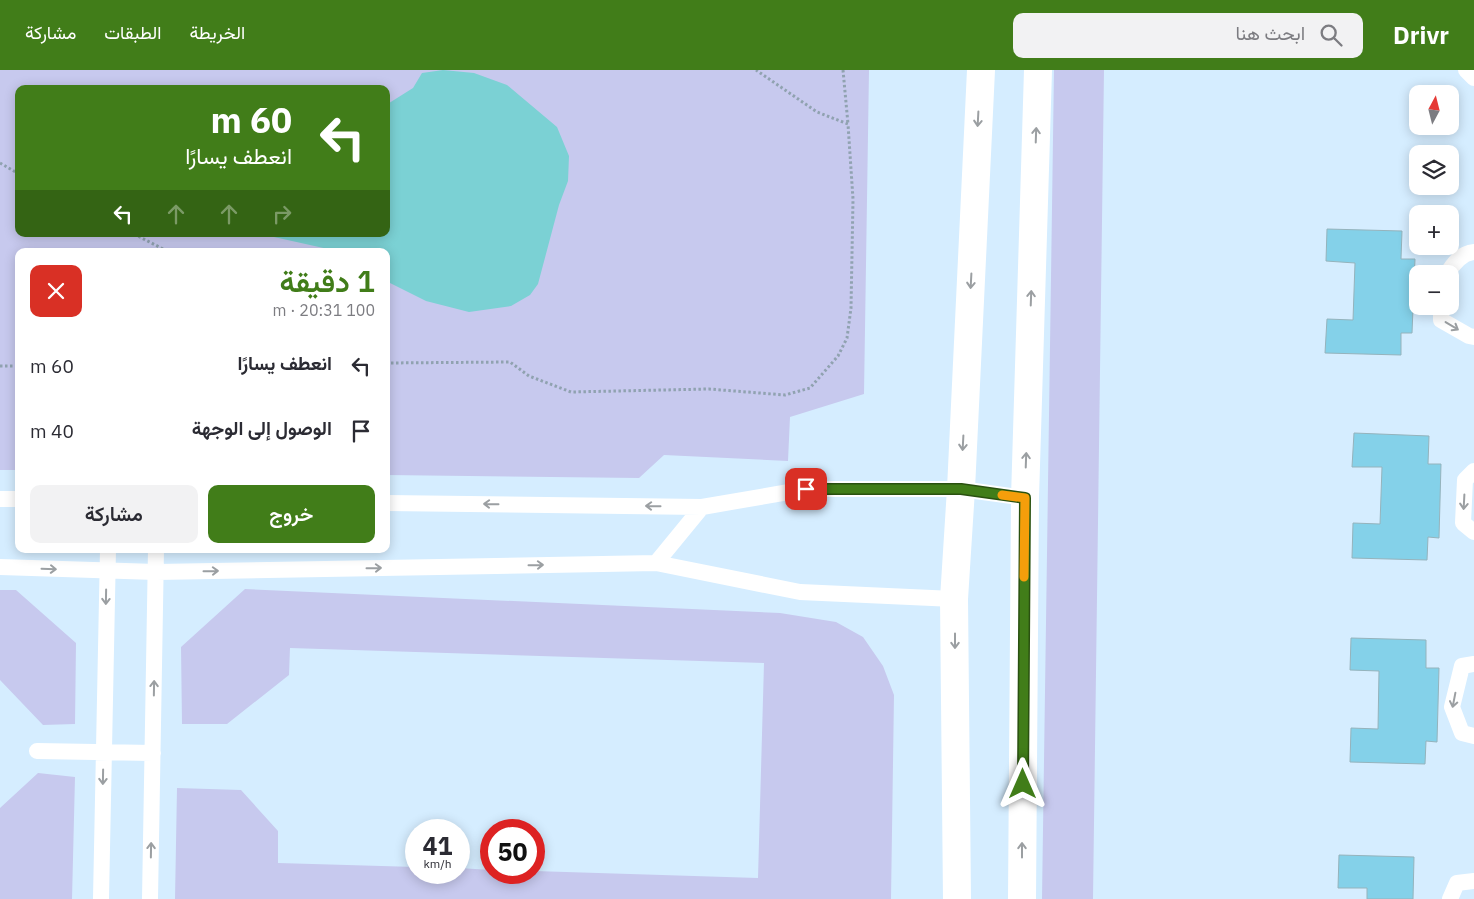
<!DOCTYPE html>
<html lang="ar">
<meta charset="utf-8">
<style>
:root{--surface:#fff;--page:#f2f2f3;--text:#2b2b33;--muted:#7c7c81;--accent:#417d19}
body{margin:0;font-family:"IBM Plex Sans",Vazirmatn,sans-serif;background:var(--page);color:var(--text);direction:rtl;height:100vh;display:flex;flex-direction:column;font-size:19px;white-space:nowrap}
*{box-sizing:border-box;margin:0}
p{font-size:16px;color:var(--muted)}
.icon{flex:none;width:28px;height:28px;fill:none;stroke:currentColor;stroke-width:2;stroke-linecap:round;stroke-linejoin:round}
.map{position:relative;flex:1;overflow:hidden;direction:ltr}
.panel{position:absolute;left:15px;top:178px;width:375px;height:305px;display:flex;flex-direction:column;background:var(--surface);border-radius:10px;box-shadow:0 2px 12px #0003;direction:rtl}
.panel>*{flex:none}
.hud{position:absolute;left:15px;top:15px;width:375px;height:152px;border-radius:10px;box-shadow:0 2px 12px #0003;direction:rtl;background:#417d19;color:#fff;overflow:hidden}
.needle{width:32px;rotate:7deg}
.tools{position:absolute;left:1409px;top:15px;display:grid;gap:10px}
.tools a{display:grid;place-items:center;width:50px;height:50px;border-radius:10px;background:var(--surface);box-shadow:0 2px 12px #0003;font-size:25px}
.speed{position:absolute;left:405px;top:749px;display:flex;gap:10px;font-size:25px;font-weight:700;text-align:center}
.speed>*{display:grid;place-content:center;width:65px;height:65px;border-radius:50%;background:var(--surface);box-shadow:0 2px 12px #0003;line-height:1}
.speed small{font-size:12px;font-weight:400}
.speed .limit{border:8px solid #d22;background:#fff;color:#111}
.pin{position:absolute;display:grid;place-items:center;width:42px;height:42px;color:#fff;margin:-21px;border-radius:10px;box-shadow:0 2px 8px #0006}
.me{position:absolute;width:55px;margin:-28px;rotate:0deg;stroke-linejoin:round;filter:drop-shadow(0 0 4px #0008)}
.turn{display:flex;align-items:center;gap:18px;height:105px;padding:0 15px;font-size:22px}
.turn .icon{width:65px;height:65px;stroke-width:2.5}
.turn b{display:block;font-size:35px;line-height:42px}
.lanes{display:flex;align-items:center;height:48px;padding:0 15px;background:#0003;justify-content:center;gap:25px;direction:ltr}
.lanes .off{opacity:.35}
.round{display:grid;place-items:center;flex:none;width:52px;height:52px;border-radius:10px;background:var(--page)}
.headline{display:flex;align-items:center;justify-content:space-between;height:85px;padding:0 15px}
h1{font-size:30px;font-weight:600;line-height:38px;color:var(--accent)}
.primary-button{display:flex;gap:10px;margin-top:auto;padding:10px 15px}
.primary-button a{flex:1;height:58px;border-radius:10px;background:var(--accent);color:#fff;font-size:20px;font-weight:600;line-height:58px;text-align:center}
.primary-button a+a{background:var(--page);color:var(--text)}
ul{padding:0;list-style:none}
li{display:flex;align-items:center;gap:15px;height:65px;padding:0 15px}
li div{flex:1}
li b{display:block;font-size:19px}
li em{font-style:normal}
header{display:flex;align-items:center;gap:30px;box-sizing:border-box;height:70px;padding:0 25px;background:var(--accent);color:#fff}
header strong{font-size:24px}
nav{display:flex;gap:28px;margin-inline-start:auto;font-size:18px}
.search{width:350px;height:45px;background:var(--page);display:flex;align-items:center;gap:12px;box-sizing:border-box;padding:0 18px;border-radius:10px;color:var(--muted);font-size:19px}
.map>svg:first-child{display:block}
.green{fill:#c7c9ee;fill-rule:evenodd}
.water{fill:#7bd1d4}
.building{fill:#84d1e9;stroke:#95b3bc}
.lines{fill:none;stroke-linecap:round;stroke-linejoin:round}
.path{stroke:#90a2b0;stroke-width:3;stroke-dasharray:2.5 2.5;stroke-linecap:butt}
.lane{stroke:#fff;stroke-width:16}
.secondary{stroke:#fff;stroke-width:28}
.oneway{stroke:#9b9fa2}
.route-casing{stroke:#2a5110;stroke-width:12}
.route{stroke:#417d19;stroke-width:9}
.slow{stroke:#f59e0b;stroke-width:9}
</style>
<header>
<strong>Drivr</strong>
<div class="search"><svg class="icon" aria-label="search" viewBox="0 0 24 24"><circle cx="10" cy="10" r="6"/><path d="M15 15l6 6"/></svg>ابحث هنا</div>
<nav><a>الخريطة</a><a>الطبقات</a><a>مشاركة</a></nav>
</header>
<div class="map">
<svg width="1474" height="829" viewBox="0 0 1474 829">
<rect width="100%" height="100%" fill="#d5edff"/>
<path class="green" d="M0,0H869L864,324L790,347L788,391L664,385L639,408L386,405V181H19V400H0ZM19,19H386V164H19Z
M1054,0H1104L1093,829H1042Z
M245,519L780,543L836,552L863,567L883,596L894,625L891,829H175L177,718L241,720L278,761V793L416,797V802H459V798L491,800V802H534V801L758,808L764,593L290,578L289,605L227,654H182L181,577Z
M0,520H16L76,573L75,654L43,655L0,610Z
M38,703L75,707L72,829H0V738Z"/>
<path class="water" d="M443,0L474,3L507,15L557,57L569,86L568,111L559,135L538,214L530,225L511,236L469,242L426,231L386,211V181H337L274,167L270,164H386V35L413,18L422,3Z"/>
<path class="building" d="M1327,159L1402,161L1401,189H1415L1412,263H1401V285L1325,283L1327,249L1353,250L1355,193L1326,191Z
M1354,363L1429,366L1428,394H1441L1439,468L1428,467L1427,490L1352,488L1353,453L1380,454L1382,397H1352Z
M1351,568L1426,570V598H1439L1437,672L1426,671L1425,694L1350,692L1351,658L1378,659L1379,601L1350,600Z
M1339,785L1414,787L1413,829H1367V818H1338Z"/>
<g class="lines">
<path class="path" d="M843,0L848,54
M0,93L19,104
M134,164L167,181
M386,293L510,292L529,306L571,322L709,319L785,325L810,318L838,286L847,268L851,238L853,129L848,54L817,42L756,0
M0,296H19"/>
<path class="lane" d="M1466,0L1474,8
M1447,204C1453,194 1461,183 1474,182
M1441,236V250L1469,266L1474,267
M1474,401L1465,410L1463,453L1474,462
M0,429H19
M386,433L702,437L806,419H961L1025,428
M656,493L702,437
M0,497L156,502L656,493L800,522L954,529
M1474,594L1462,596L1452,637L1462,663L1474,666
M37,681L153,683
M101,829L108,479
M150,829L156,479
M1450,829L1457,813L1474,811"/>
<path class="secondary" d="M957,829L954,529L961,419L981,0
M1022,829L1025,428L1038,0"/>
</g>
<defs><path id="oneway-shaft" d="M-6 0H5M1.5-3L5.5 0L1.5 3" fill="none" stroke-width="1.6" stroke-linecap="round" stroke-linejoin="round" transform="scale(1.25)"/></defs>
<g class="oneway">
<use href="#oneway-shaft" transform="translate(978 49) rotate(93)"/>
<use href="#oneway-shaft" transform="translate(1036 65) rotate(-88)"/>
<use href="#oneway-shaft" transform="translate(971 211) rotate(93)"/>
<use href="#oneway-shaft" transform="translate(1031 228) rotate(-88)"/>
<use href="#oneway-shaft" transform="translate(1452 256) rotate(31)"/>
<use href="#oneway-shaft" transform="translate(963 373) rotate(93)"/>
<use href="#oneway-shaft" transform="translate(1026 390) rotate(-88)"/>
<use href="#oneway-shaft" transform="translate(1464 432) rotate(93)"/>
<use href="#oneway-shaft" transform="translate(491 434) rotate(-179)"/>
<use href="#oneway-shaft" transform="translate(653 436) rotate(-179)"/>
<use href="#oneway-shaft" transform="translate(536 495) rotate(-1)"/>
<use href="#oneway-shaft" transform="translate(374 498) rotate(-1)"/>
<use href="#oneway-shaft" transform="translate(49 499) rotate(2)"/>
<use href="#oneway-shaft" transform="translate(211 501) rotate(-1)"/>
<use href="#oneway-shaft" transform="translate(106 527) rotate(91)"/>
<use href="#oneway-shaft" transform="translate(955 571) rotate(90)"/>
<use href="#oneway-shaft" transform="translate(154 618) rotate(-89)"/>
<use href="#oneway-shaft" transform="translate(1454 630) rotate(101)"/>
<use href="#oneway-shaft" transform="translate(103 707) rotate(91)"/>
<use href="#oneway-shaft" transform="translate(151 780) rotate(-89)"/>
<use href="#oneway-shaft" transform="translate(1022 780) rotate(-90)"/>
</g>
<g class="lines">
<g class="route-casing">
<path id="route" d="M806,419H961L1025,428L1023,714"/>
</g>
<use href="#route" class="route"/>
<path class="slow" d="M1002,425L1025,428L1024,507"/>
</g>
</svg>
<div class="tools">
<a><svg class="needle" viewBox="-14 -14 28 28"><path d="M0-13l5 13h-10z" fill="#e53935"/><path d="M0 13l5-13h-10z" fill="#7c7c81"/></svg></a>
<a><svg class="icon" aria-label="layers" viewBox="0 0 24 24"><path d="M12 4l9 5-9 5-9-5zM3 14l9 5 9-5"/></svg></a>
<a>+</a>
<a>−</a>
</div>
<div class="speed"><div>41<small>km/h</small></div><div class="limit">50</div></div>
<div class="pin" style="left:806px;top:419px;background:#d93025"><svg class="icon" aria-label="arrive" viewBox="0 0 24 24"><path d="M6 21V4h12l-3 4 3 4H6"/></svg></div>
<svg class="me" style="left:1023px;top:714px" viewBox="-20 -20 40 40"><path d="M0-17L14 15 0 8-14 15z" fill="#417d19" stroke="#fff" stroke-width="4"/></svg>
<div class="hud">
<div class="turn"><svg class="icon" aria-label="left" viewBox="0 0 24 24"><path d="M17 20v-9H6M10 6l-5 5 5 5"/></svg><div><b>60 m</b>انعطف يسارًا</div></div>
<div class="lanes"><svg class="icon" aria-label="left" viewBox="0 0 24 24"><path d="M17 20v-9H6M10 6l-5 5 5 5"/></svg><svg class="icon off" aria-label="ahead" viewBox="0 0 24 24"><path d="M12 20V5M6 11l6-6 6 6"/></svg><svg class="icon off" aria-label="ahead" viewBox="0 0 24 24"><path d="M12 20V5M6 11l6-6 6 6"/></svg><svg class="icon off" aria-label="right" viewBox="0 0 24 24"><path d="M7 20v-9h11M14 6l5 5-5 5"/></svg></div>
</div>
<section class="panel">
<div class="headline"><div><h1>1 دقيقة</h1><p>100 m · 20:31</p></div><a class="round" style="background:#d93025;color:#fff"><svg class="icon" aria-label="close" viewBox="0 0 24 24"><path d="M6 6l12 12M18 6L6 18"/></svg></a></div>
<ul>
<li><svg class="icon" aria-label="left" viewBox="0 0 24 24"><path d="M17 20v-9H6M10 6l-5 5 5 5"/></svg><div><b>انعطف يسارًا</b></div><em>60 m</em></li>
<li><svg class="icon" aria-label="arrive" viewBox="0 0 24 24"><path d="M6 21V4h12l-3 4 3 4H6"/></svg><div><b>الوصول إلى الوجهة</b></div><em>40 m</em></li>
</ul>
<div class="primary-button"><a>خروج</a><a>مشاركة</a></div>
</section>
</div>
